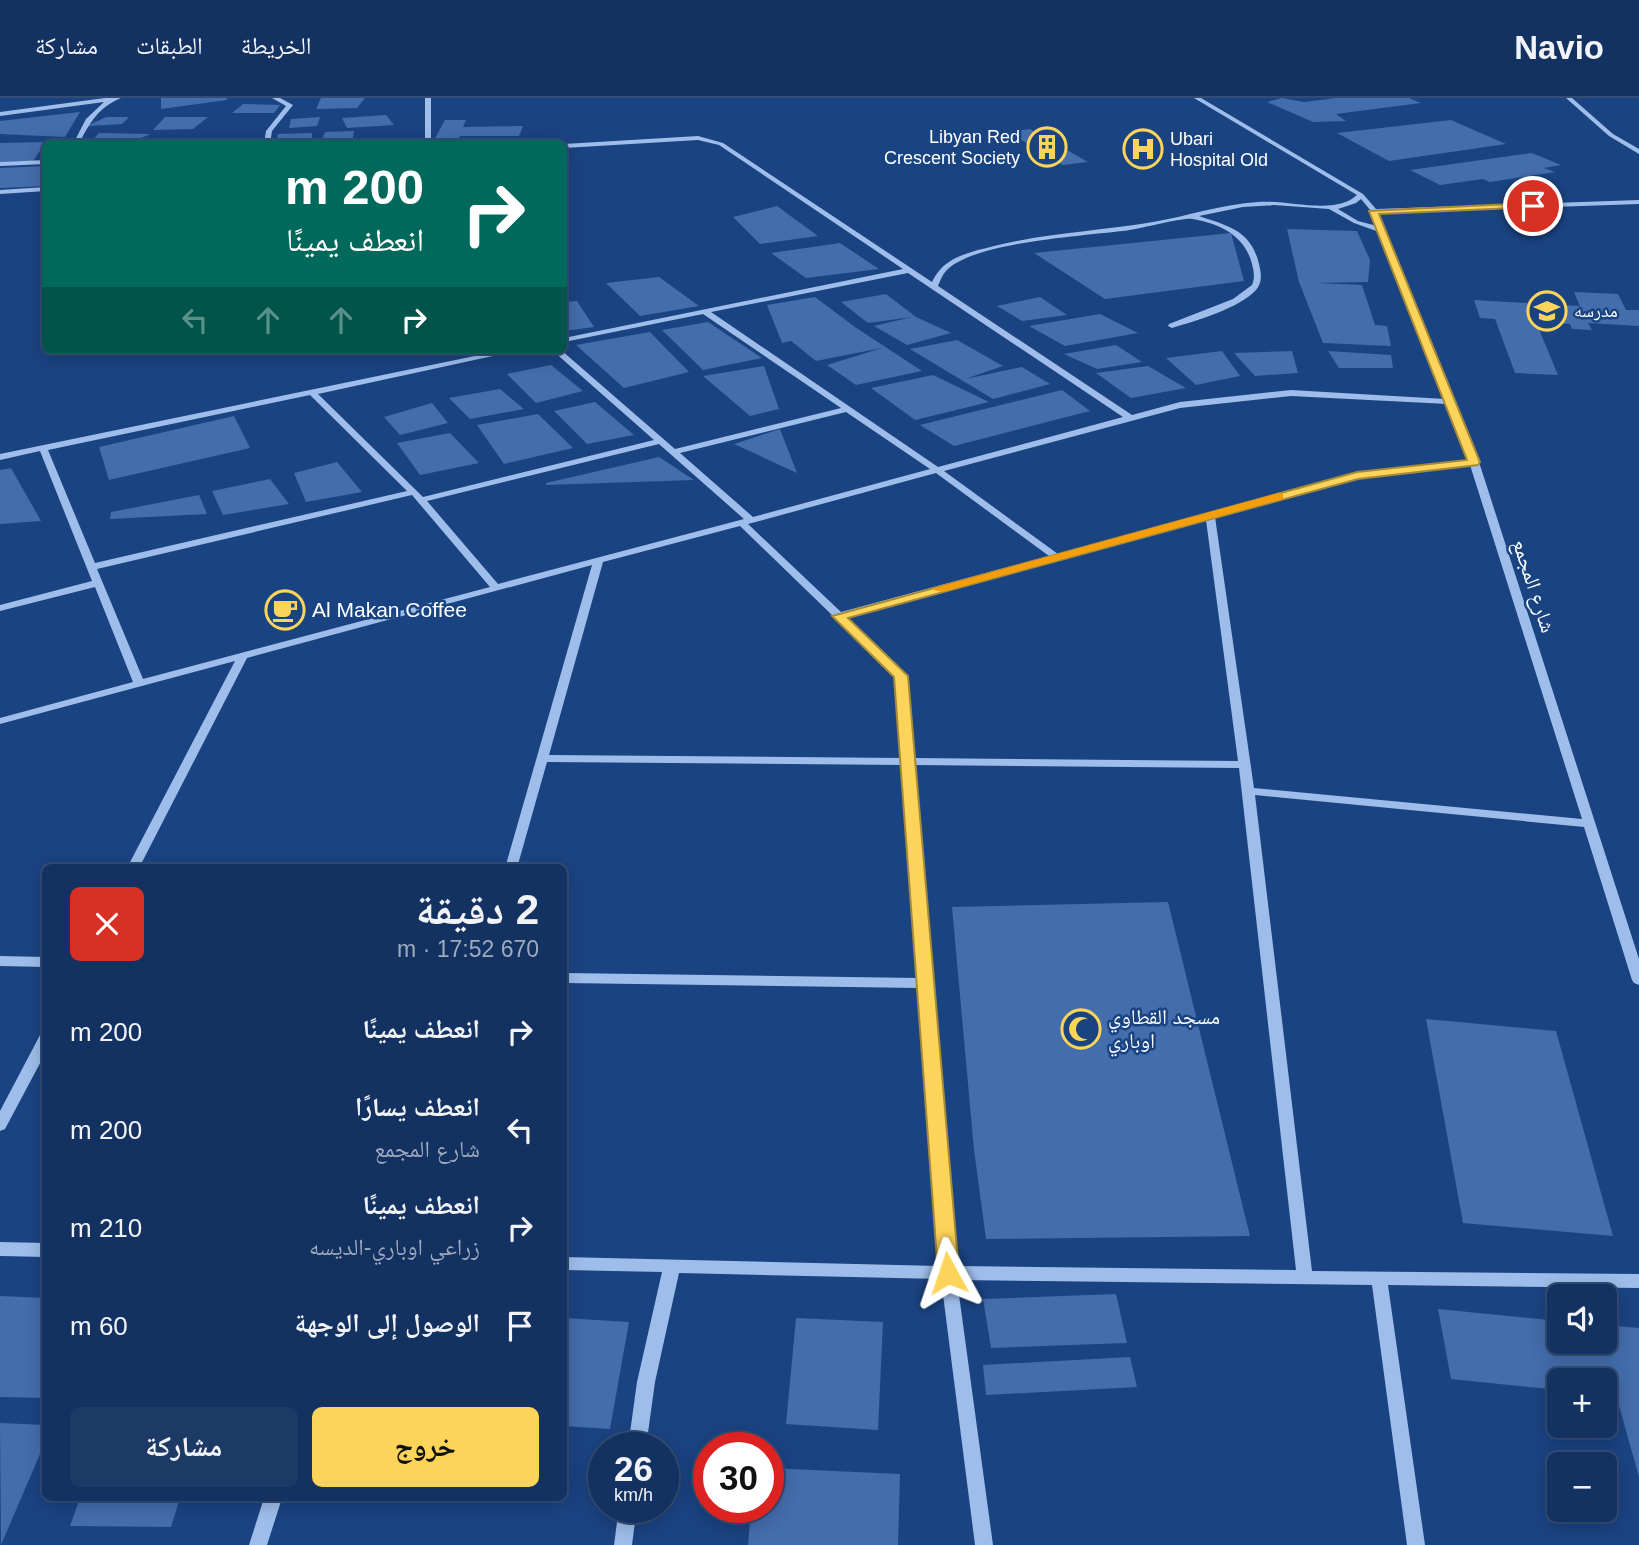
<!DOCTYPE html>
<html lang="ar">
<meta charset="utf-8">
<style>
:root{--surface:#143261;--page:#1d3a67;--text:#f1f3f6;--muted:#9daabd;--line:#334d76;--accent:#fcd45a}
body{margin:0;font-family:Helvetica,"Noto Naskh Arabic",sans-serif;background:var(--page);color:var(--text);direction:rtl;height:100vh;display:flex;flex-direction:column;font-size:26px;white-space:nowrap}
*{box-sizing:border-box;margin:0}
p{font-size:23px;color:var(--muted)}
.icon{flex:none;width:38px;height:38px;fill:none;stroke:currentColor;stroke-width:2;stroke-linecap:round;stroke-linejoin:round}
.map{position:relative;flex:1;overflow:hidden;direction:ltr}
.side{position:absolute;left:42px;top:766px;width:525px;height:637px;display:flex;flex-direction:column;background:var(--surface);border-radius:10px;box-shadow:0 4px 18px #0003,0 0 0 2px var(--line);direction:rtl}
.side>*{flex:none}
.banner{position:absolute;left:42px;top:42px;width:525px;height:214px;border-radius:10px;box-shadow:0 4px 18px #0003,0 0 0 2px var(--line);direction:rtl;background:#00695c;color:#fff;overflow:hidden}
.tools{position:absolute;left:1547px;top:1186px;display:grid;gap:14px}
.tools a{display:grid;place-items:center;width:70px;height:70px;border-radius:10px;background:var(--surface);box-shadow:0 4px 18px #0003,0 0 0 2px var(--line);font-size:35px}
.speed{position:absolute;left:588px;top:1334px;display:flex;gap:14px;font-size:35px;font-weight:700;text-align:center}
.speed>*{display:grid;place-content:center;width:91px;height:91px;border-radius:50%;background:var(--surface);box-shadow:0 4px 18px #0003,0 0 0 2px var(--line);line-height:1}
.speed small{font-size:18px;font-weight:400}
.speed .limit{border:10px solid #d22;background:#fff;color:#111}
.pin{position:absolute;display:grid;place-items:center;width:60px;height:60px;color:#fff;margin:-30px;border:4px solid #fff;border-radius:50%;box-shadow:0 2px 7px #0007}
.me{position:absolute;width:77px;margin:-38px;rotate:355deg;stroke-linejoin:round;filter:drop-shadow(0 0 5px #0008)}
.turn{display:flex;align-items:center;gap:24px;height:147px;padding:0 28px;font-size:32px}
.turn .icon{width:91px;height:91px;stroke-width:2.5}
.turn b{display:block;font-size:49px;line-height:60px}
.lanes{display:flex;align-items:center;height:66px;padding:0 28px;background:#0003;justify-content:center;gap:35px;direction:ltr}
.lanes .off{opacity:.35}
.round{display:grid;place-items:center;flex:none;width:74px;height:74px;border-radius:10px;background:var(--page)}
.head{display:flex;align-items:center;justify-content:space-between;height:119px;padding:0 28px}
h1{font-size:42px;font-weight:800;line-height:52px}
.button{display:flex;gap:14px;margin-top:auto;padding:14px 28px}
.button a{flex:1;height:80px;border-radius:10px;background:var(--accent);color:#111;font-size:28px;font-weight:800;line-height:80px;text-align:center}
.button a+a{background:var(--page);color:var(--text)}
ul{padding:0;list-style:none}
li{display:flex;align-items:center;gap:21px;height:98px;padding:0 28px}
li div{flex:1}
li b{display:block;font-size:26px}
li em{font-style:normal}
header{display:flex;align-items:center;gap:42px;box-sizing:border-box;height:98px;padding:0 35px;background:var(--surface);border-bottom:2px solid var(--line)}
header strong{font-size:33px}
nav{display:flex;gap:38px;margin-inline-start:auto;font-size:24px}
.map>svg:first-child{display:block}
.building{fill:#436dab}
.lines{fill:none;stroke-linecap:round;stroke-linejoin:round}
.minor{fill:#9ebdea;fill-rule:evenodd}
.route{fill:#fcd45a;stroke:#a48a3a;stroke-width:2}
.slow{fill:#f59e0b}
.labels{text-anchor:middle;stroke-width:5;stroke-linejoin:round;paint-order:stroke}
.far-poi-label{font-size:18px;fill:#fff;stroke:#1a4381;text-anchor:start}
.street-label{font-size:21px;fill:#fff;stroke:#1a4381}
.poi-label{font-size:21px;fill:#fff;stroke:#1a4381;text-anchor:start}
</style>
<header>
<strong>Navio</strong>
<nav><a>الخريطة</a><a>الطبقات</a><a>مشاركة</a></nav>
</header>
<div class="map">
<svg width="1639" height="1447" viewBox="0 0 1639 1447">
<rect width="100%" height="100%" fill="#1a4381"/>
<path class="building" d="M161,0H227V2L161,11Z
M321,0H365L357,10L316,11Z
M1282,0L1304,4L1336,0H1409L1421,5L1336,16L1346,23L1313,24L1267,4Z
M243,6L280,7L274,15H232Z
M80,14L65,39L0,36V23Z
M386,17L394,27L347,30L342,20Z
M106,19H129L122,26L87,28Z
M165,19H208L193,31L153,32Z
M320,19L317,28L289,30L291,21Z
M445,22H466L463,29L523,28L519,38H460L457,44H433Z
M1451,22L1506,46L1389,63L1337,35Z
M1030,31L1088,64L1063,67L1008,34Z
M354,33L352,46H320L325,34Z
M99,35L151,36L126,46H89Z
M312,35V45L276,46L278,36Z
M46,44L33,63L0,64V45Z
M1532,55L1561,67L1544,70L1555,74L1490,84L1483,81L1440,87L1410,72Z
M46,68V88L0,90V70Z
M777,108L818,138L760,146L733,119Z
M1287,131L1357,133L1370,162L1368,184L1318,185L1362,187L1375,227L1387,228L1391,248L1323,245L1299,184Z
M1231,135L1244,183L1105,201L1034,155Z
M840,145L879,171L806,180L771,155Z
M659,179L699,208L640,218L606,185Z
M1574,194L1618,196L1626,212H1639V228L1588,225L1592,232L1572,231L1570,226L1536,224L1558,277L1515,275L1495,221L1480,220L1474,202L1580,208Z
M886,196L916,219L951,235L907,247L874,228L912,219L868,225L841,204Z
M815,199L855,229L922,273L856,287L827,267L882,250L816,263L791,243L782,245L767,207Z
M1040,199L1067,217L1022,223L997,208Z
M577,203L594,229L564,233V204Z
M1100,216L1138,235L1065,248L1029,228Z
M708,224L762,260L703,272L662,232Z
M650,234L689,274L624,290L576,247Z
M957,242L1003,268L965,281L1022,269L1050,286L993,301L910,251Z
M1116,247L1142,264L1097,271L1064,256Z
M1222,253L1240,278L1196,287L1166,260Z
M1292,253L1298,275L1255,278L1234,255Z
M1328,253L1391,257L1393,270H1339Z
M551,267L583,293L536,305L507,276Z
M764,268L779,311L750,318L703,278Z
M1148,268L1186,290L1131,300L1096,275Z
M933,277L989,304L915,322L871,290Z
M500,291L524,311L470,321L449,300Z
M1062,292L1090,313L954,348L920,327Z
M595,304L634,337L587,346L554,313Z
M432,305L448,325L400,337L384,319Z
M538,316L573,350L504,366L477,327Z
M234,318L250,350L109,382L99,349Z
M780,331L797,375L734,346Z
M450,335L479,365L420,377L397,345Z
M659,359L694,382L546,387V385Z
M337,364L362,394L306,404L294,375Z
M11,370L41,423L0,426V372Z
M270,381L289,406L223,417L212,393Z
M199,397L207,416L110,421L111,414Z
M1168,804L1250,1138L986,1141L974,1052L952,809Z
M1426,921L1556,933L1613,1138L1463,1125Z
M1116,1196L1127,1245L991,1250L983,1201Z
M0,1198L46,1200V1300L0,1299Z
M1438,1211L1559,1223V1244H1605V1227L1639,1230V1379L1616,1297L1605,1296V1283H1559V1292L1451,1281Z
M564,1220L629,1224L610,1331L564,1328Z
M796,1220L883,1224L878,1332L786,1326Z
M1130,1259L1137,1289L986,1297L983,1267Z
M0,1325L46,1327V1342L1,1447Z
M768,1370L900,1376L898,1447H748L751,1409H768Z
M80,1400H180L171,1429L70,1428Z"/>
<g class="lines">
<path class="minor" d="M105,0H121C99,9 90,24 79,46H73L86,21L104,4L0,18V14Z
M272,0H280L293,7L272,33L270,46H264L266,33L286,8Z
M425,0H431V46H392L425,42Z
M1194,0H1201L1363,96L1376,111L1639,102V106L1378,115L1479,364L1639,861V887L1634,885L1632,882L1584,729L1255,697L1312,1173L1639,1176V1190L1388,1187L1425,1447H1407L1372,1187L957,1182L993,1447H975L941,1181L679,1175L655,1284L646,1349H628L637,1284L662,1174L564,1172V1159L939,1168L919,890L564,885V875L918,880L902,667L547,664L517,770H505L592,467L247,560L139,770H127L235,563L0,626V620L133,584L95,489L0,513V507L92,483L40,353L0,362V356L504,252H520L318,296L423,399L654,342L552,252H561L675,351L841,310L703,216L564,244V240L903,171L719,47L698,42L564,50V46L698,38L723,45L932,184C936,176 941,169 949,164C962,155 979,152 994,148C1046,135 1100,133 1153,124C1188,118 1222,106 1258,104C1286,101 1335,118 1357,97ZM1361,101L1371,113L1377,128L1358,123L1338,111L1356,105ZM1274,107L1329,111L1354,125L1379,134L1445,301L1291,292L1180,304L1132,317L938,188C941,181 943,175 949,170C981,143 1087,138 1130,132C1143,130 1184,119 1193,121C1221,126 1245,138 1252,166C1254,174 1255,180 1252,187L1233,201L1169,226L1168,228L1172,230C1195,223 1240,210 1256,192C1263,184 1261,175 1259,166C1251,132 1228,128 1199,118L1243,109ZM908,175L1123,319L938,369L711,214ZM310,297L407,393L95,465L48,352ZM1291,298L1447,306L1469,362L1357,375L1058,456L944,373L1180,310ZM846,314L930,371L753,419L680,355ZM659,346L744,421L498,486L427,403ZM1470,367L1582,721L1254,690L1215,419L1357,381ZM936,375L1049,458L841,514L748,426ZM412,397L490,489L143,581L97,471ZM1206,422L1238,663L913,660L906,578L846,519ZM740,428L896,579L902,660L549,657L603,464ZM914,667L1239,670L1296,1172L956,1168Z
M1566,0H1572L1613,36L1639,51V56L1609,38Z
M46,62V66L0,68V64Z
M46,89V93L0,96V92Z
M0,858L46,859V869L0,868Z
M46,934V954L5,1031L0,1033V1013L39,939L41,935Z
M0,1144L46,1145V1159L0,1158Z
M264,1400H282L267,1447H249Z
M619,1409H637L632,1447H614Z"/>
</g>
<path class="route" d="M1533,105L1536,109L1379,116L1480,364L1478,367L1358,381L848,520L908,578L959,1175L956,1181L948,1183L941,1181L938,1175L894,579L832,518L1357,374L1467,362L1369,113Z"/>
<path class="slow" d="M1279,395L1283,396V401L942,494L931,491Z"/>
<defs>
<g id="building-ring" transform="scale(2.0125)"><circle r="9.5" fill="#1a4381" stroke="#fcd45a" stroke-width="1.5"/><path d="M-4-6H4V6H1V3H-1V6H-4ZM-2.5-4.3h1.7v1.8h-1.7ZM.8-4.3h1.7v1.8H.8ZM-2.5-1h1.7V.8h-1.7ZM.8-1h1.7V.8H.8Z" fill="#fcd45a"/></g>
<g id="hospital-ring" transform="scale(2.0125)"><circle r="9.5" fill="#1a4381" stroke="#fcd45a" stroke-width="1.5"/><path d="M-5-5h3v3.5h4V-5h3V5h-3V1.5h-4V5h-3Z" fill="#fcd45a"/></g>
<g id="school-ring" transform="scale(2.0125)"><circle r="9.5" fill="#1a4381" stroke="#fcd45a" stroke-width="1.5"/><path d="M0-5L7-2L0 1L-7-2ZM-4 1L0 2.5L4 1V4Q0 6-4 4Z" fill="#fcd45a"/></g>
<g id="cafe-ring" transform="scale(2.0125)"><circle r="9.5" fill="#1a4381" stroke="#fcd45a" stroke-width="1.5"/><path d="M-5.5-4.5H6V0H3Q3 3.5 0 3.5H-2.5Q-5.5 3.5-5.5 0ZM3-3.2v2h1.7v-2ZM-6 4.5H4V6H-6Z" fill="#fcd45a"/></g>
<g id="mosque-ring" transform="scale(2.0125)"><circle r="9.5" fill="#1a4381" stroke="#fcd45a" stroke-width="1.5"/><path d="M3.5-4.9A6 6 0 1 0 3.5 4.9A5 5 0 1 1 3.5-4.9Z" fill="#fcd45a"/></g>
</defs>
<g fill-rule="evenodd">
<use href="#building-ring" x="1047" y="49"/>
<use href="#hospital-ring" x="1143" y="51"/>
<use href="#school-ring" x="1547" y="213"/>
<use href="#cafe-ring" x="285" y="512"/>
<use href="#mosque-ring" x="1081" y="931"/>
</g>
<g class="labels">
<g class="far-poi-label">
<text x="1020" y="45" text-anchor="end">Libyan Red<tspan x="1020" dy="21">Crescent Society</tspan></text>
<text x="1170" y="47">Ubari<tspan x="1170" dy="21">Hospital Old</tspan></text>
<text x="1574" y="219">مدرسه</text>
</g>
<g class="street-label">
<text transform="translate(1534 488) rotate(72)" y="7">شارع المجمع</text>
</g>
<g class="poi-label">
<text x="312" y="519">Al Makan Coffee</text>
<text x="1108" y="926">مسجد القطاوي<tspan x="1108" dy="24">اوباري</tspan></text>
</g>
</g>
</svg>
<div class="tools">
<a><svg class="icon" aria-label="sound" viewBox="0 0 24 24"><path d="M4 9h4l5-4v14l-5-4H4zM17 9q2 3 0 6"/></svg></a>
<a>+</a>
<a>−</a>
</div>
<div class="speed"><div>26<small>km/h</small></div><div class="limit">30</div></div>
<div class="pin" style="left:1533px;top:108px;background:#d93025"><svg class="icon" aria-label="arrive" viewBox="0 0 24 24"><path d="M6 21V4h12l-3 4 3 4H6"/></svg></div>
<svg class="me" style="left:948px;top:1175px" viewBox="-20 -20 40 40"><path d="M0-17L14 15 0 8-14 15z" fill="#fcd45a" stroke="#fff" stroke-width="4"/></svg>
<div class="banner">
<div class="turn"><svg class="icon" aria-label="right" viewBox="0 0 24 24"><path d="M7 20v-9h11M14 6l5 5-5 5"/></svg><div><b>200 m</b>انعطف يمينًا</div></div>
<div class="lanes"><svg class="icon off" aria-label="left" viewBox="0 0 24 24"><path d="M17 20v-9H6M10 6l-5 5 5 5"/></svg><svg class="icon off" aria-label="ahead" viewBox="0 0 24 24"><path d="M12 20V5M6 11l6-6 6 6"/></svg><svg class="icon off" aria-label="ahead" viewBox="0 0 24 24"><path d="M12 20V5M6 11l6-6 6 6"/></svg><svg class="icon" aria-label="right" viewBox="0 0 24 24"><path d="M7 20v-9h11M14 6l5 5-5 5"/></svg></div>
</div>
<section class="side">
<div class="head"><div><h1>2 دقيقة</h1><p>670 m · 17:52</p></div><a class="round" style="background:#d93025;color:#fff"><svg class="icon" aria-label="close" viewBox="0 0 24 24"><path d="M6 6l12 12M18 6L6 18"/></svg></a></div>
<ul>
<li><svg class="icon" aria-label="right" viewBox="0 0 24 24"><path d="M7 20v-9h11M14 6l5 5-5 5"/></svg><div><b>انعطف يمينًا</b></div><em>200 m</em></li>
<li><svg class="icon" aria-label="left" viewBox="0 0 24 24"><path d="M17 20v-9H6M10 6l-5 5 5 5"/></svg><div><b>انعطف يسارًا</b><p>شارع المجمع</p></div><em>200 m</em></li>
<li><svg class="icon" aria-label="right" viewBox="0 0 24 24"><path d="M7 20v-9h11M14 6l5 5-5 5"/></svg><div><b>انعطف يمينًا</b><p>زراعي اوباري-الديسه</p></div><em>210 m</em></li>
<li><svg class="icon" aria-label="arrive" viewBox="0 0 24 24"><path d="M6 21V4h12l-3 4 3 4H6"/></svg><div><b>الوصول إلى الوجهة</b></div><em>60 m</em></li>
</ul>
<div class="button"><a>خروج</a><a>مشاركة</a></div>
</section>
</div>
